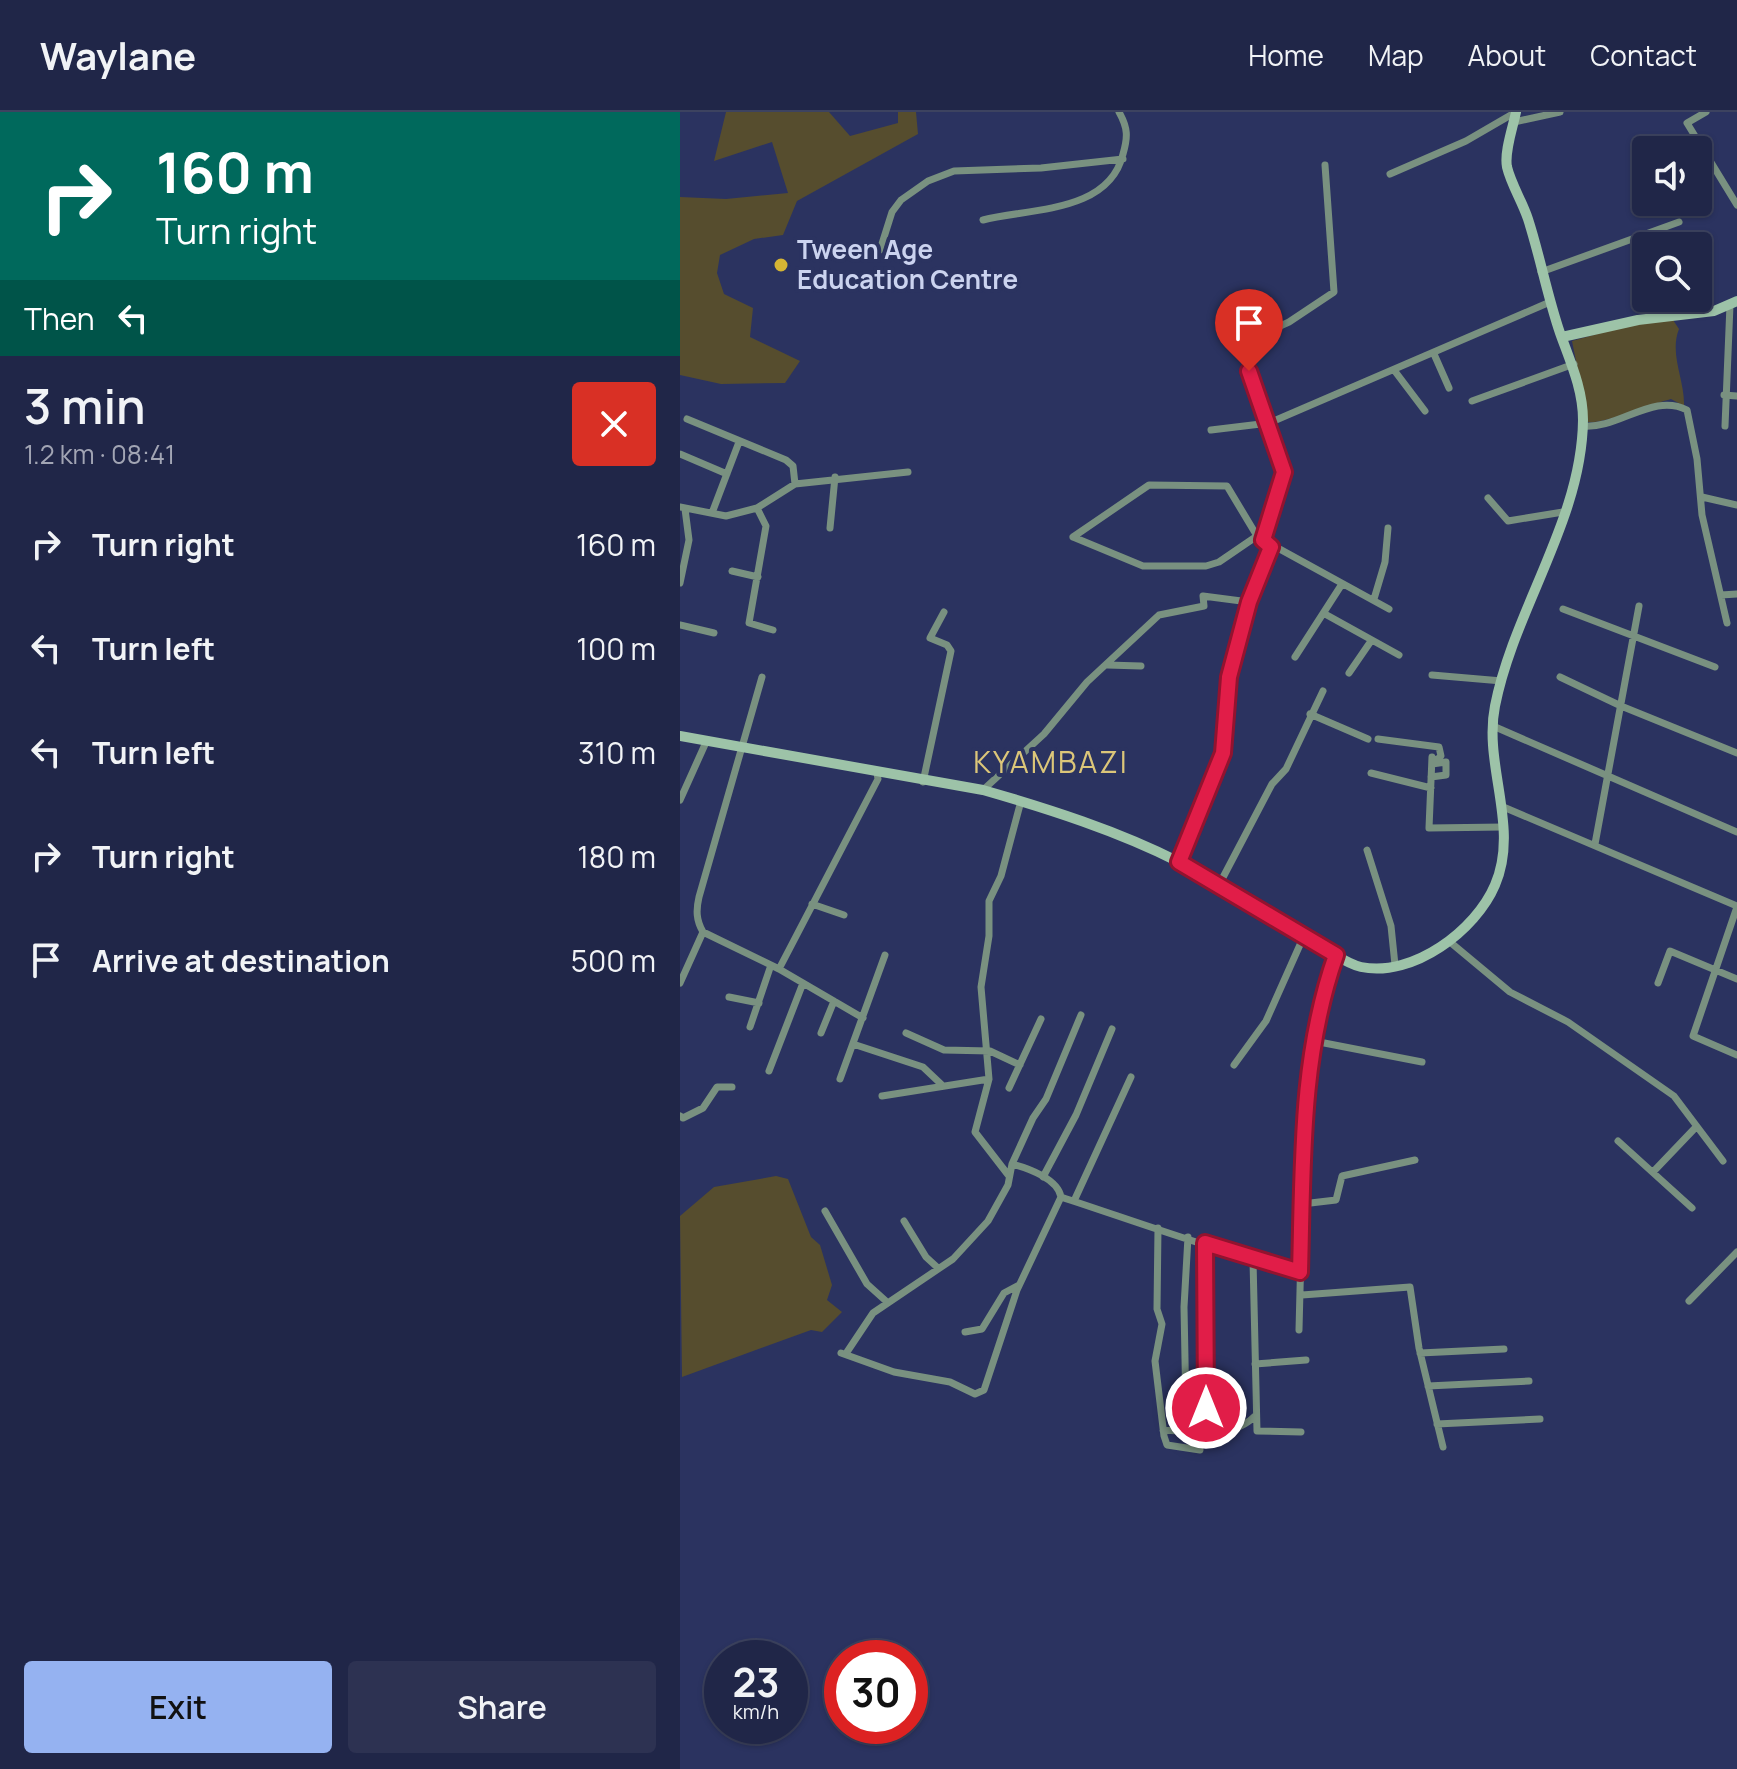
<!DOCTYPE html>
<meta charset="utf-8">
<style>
:root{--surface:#202648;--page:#2d3252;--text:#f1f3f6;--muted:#a2a5b4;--line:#3d4360;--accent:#95b2f1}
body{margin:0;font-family:Manrope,sans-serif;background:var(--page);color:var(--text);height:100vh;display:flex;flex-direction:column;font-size:30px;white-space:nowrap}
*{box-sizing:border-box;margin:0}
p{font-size:26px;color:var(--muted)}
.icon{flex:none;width:44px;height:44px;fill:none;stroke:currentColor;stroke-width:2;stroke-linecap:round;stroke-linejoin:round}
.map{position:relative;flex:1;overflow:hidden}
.side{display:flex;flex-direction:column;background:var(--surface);width:680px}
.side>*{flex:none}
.top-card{background:#00695c;color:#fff;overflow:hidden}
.controls{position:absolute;left:952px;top:24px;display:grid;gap:16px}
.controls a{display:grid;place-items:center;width:80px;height:80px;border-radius:8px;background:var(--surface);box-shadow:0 2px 6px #0004,0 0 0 2px var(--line);font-size:40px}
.speed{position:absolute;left:24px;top:1528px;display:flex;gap:16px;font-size:40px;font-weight:700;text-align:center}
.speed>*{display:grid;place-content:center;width:104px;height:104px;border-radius:50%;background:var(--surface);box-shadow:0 2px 6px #0004,0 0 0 2px var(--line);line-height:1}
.speed small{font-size:20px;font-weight:400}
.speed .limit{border:12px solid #d22;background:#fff;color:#111}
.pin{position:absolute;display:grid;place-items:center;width:68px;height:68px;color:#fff;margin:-82px -34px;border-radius:50% 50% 50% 0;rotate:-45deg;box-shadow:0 0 8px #0007}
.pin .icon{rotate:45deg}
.me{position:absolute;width:88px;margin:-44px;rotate:0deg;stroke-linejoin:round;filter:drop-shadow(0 0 6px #0008)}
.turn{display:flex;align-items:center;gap:28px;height:168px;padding:0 24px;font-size:36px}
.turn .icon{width:104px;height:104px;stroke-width:2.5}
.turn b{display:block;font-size:56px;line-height:68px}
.then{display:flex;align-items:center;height:76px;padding:0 24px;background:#0003;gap:16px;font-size:30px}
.round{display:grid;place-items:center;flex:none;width:84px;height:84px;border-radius:8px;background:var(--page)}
.summary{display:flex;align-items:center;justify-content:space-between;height:136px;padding:0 24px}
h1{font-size:48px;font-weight:600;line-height:60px}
.button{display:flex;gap:16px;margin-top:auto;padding:16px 24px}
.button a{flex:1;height:92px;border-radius:8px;background:var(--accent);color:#111;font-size:32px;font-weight:600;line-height:92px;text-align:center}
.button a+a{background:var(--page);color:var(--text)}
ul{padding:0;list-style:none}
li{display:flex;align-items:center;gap:24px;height:104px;padding:0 24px}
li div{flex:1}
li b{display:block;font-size:30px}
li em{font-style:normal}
header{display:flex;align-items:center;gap:48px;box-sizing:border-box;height:112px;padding:0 40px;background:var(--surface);border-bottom:2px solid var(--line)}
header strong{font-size:38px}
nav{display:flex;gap:44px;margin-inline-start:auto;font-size:28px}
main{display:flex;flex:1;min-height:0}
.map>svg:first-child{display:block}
.green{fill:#564d2e}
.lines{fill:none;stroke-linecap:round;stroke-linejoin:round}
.street{stroke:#799180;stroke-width:7}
.secondary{stroke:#9dc3a8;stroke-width:10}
.route-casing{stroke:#92132f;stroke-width:20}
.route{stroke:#e11d48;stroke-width:14}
.poi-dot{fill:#d6b534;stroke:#2b3360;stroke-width:3}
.labels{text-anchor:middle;stroke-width:8;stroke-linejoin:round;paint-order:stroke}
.poi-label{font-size:26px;font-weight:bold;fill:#cbd3ef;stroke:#2b3360;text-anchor:start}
.quarter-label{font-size:30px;letter-spacing:2px;fill:#dcc679;stroke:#2b3360}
</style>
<header>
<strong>Waylane</strong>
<nav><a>Home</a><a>Map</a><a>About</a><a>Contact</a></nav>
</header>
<main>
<section class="side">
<div class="top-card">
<div class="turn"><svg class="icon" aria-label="right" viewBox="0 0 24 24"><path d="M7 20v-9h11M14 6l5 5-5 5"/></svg><div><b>160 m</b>Turn right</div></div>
<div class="then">Then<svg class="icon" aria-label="left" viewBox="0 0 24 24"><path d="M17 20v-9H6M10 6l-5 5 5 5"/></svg></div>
</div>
<div class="summary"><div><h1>3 min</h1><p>1.2 km · 08:41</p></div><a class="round" style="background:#d93025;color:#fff"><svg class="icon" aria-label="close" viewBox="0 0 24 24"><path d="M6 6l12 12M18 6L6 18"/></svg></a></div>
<ul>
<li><svg class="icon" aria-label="right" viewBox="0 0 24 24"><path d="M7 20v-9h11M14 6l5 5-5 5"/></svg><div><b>Turn right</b></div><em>160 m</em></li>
<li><svg class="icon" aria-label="left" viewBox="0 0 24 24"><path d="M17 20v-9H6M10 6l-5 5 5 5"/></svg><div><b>Turn left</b></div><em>100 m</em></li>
<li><svg class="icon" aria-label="left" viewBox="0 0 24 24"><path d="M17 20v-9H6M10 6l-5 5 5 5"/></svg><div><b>Turn left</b></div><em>310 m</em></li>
<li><svg class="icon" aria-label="right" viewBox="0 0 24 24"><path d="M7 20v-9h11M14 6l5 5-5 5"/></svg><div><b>Turn right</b></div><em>180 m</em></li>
<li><svg class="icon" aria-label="arrive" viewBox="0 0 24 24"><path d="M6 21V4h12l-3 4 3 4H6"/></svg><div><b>Arrive at destination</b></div><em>500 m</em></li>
</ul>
<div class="button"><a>Exit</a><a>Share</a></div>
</section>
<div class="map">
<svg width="1057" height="1657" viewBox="0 0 1057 1657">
<rect width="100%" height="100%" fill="#2b3360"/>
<path class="green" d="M46,0H149L170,24L218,11V0H236L238,22L117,89L103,123L74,127L40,143L37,161L44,182L73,196L70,225L120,249L105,271L41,272L0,263V85L46,87L108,81L92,30L34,49Z
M993,208L999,217C989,242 1005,268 1004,294L991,287C975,291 920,313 908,310L892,229L956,211Z
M96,1064L108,1067L131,1125L140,1133L152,1173L147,1188L162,1200L142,1220L131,1218L2,1265L0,1104L34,1075Z"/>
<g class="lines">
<path class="street" d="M1026,0L1007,11L1057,93
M834,10L880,0
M645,53L654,180L609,210L559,233L604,360L583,428L709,497
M710,62L786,29L836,0
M303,108C350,96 429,101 443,42C448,25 448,16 439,0
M200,138L212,100L221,88L248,69L274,59L361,56L443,47
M861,160L999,110
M754,242L769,276
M714,258L745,299
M1044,283L1057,284
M792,289L894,252
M7,307L106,348L113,354L115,372
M902,314C938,318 973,280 1007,298L1017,347L1022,403L1047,511
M1045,314L1050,193
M531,318L589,311L870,190
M0,342L47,362
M1022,385L1057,393
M808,386L828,409L883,400
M0,395L46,404L77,396L115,372L228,360
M77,396L86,414L69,511L93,518
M32,401L59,330
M150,416L155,365
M393,425L469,373L547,374L577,424
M393,425L463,454H526L539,450L577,424L580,426
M52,459L78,465
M0,471L9,428L5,397
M1041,483L1057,482
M694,487L705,450L708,416
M883,497L1035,555
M645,502L719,543
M0,513L34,521
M615,545L662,472
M427,553L461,554
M669,561L691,529
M752,563L822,569
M82,565L19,785C16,798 16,808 23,820L99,857L183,906
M880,565L941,594L1057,641
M630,602L688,627
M813,614L1057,720
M698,627L759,635L761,644L752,652L766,650V663L751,665
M752,645L749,716L823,715
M691,661L751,676
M243,670L271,539L267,533L250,526L264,500
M303,678L364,622L407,570L479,503L524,494L523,484L569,490
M0,688L27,628
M821,694L1057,794
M915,732L959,494
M687,738L711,814L715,853
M499,750L543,641L549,565L569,490L591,435
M539,773L592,672L606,657L643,579
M132,792L164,803
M1057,795L1013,924L1057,943
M770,830L830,880L888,910L994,984L1043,1049
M99,857L198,667L197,661
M0,871L23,820
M978,871L990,839L1057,867
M49,885L79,891
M70,915L91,853
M141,921L154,889
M226,921L264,938L310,939L340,953
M634,929L742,950
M173,932L243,955L262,973
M554,953L586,909L623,826
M89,959L123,871
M160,967L205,843
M329,976L361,907
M202,984L309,967
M0,1004L3,1006L23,996L37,975H52
M938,1029L1012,1096
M973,1060L1016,1015
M329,1064L295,1020L309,967L301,875L309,824V789L321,764L341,689
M363,1065L396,1003L432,917
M381,1085C460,1111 539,1140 620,1160
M394,1089L451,965
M622,1092L656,1088L662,1064L735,1048
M145,1099L187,1172L207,1190
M224,1109L246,1145L258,1156
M478,1116L477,1197L482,1212L475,1249L484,1324L487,1333L520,1338
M525,1131L526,1296
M573,1148L577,1319L621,1320
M622,1183L730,1175L739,1236L763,1335
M1009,1189L1057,1140
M619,1218L625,983L640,889L656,843
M285,1220L302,1217L324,1181L339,1173
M167,1240L193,1201L273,1147L308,1109L328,1073L332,1052L353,1006L366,987L401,903
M161,1241L214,1260L270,1270L295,1282L304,1278L337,1178L381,1085C378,1067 348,1056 332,1052
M740,1241L824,1237
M575,1252L626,1248
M748,1274L849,1269
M506,1299L504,1195L508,1125
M757,1312L860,1307
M483,1318C513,1319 553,1328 576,1303"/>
<path class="secondary" d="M882,225L958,208L1034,199L1057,189
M0,624L303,678C369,697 438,719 499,750C549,775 594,810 643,836C654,842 668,852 681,855C733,866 796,818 815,773C840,715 803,653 815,594C834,497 902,408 903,308C903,277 890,249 880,221C867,183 860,144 848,107C842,89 831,72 827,55C824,40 833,15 836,0"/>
</g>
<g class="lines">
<g class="route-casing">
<path id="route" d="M526,1296L525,1131L620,1160C623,1052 620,945 656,843L499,750L543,641L549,565L569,490L591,435L583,428L604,360L569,259"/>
</g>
<use href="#route" class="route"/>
</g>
<circle class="poi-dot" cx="101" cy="153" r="8"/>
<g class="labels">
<g class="poi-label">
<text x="117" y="147">Tween Age<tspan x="117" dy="30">Education Centre</tspan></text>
</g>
<g class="quarter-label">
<text x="371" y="661">KYAMBAZI</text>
</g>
</g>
</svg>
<div class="controls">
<a><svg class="icon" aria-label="sound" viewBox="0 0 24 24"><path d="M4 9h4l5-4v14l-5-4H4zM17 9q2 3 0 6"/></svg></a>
<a><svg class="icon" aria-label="search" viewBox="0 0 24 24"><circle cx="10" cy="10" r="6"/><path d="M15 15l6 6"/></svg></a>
</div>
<div class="speed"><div>23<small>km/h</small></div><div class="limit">30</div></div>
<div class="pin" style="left:569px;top:259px;background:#d93025"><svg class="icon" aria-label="arrive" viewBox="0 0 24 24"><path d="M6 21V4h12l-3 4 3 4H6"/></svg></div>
<svg class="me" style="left:526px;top:1296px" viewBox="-20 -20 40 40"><circle r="17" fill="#e11d48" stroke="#fff" stroke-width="3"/><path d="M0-11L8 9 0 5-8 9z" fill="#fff"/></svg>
</div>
</main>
